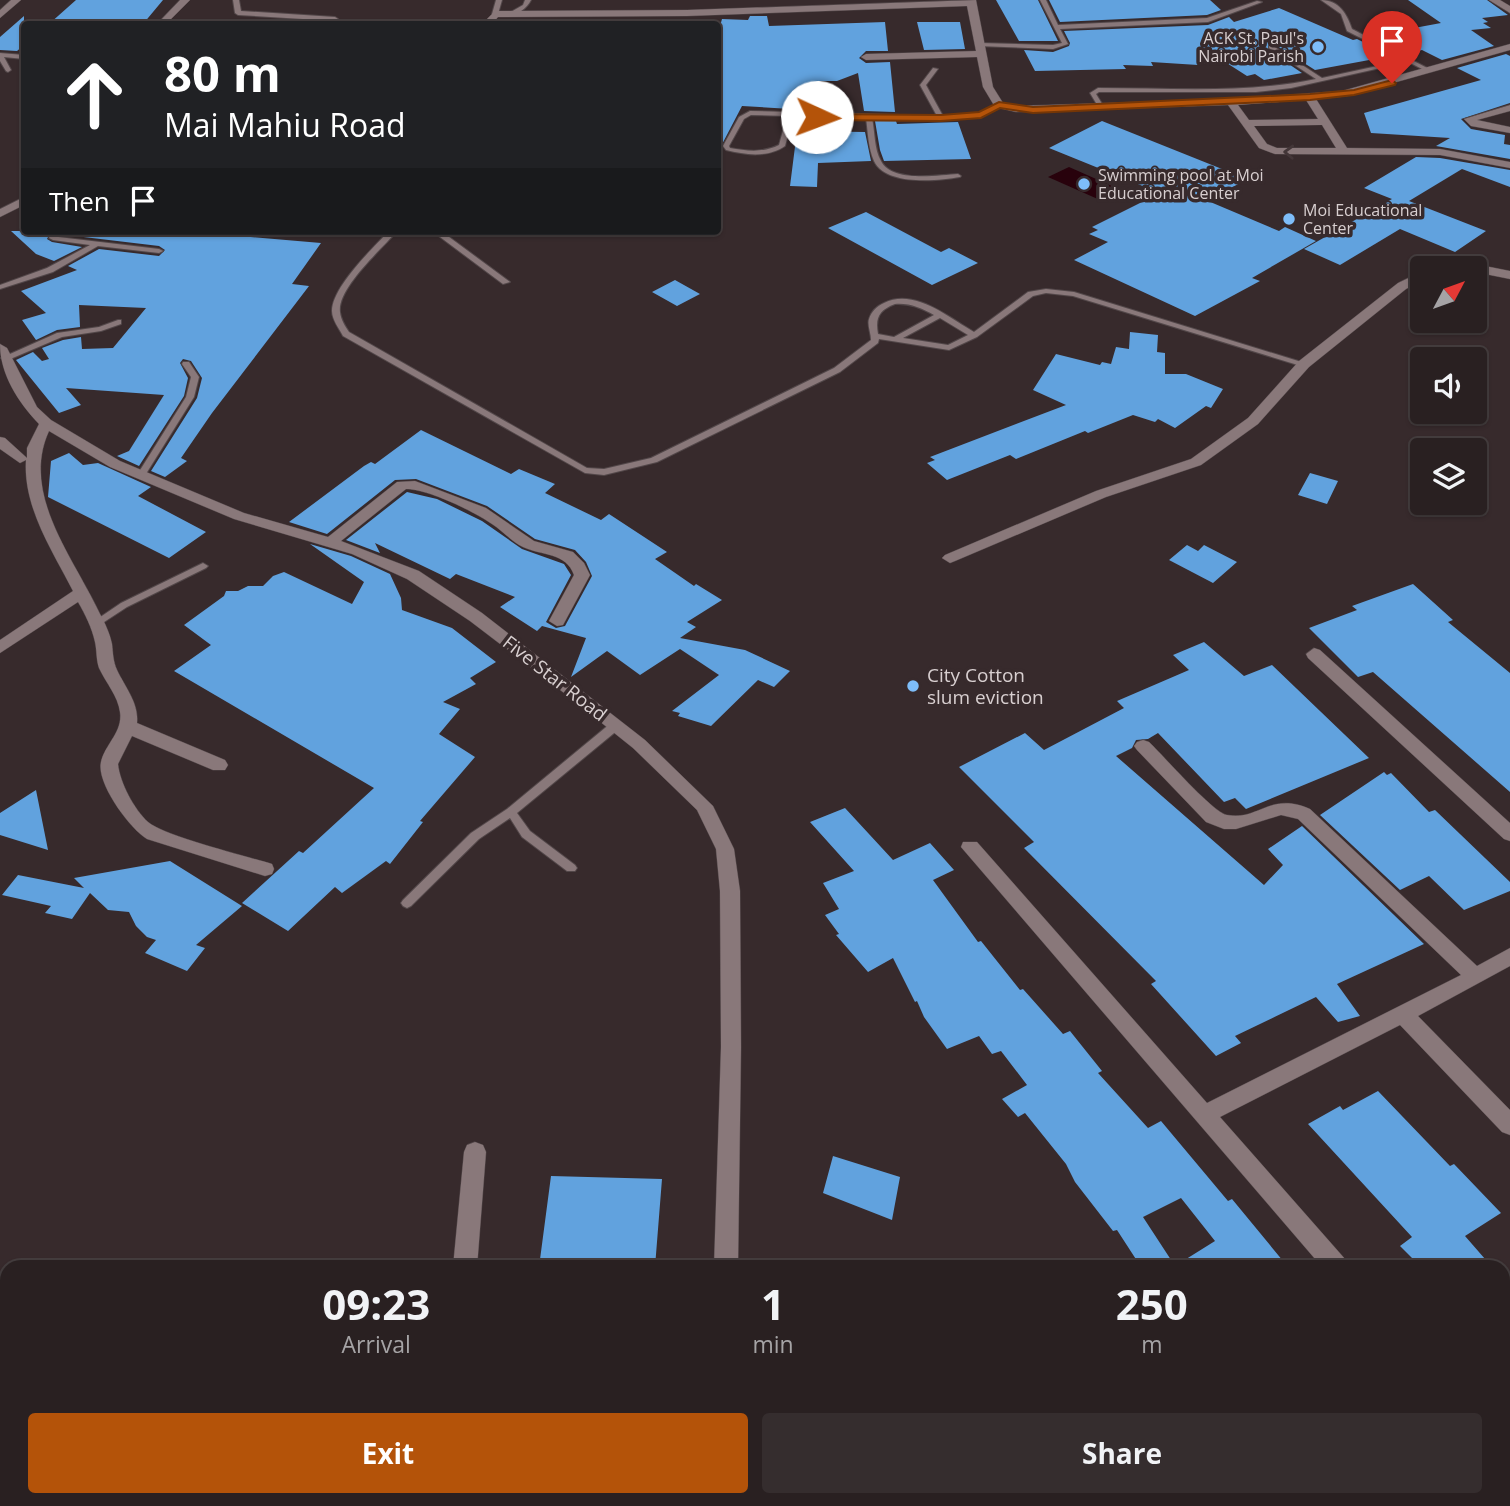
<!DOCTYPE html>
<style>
:root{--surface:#292021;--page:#352d2e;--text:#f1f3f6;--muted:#a5a3a5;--line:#453e3f;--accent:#b45309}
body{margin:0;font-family:"Open Sans",sans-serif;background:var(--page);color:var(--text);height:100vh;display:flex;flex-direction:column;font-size:26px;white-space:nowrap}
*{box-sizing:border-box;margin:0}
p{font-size:23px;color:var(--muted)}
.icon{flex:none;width:38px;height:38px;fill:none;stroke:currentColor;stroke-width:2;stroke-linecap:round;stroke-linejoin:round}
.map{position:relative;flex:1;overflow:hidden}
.drawer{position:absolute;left:0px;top:1260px;width:1510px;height:247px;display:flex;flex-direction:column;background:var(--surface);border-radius:21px 21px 0 0;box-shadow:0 2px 5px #0004,0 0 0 2px var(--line)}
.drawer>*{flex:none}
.banner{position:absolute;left:21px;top:21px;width:700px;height:214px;border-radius:7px;box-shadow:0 2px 5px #0004,0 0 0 2px var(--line);background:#202124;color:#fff;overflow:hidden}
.needle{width:46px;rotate:49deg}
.buttons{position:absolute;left:1410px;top:256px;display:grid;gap:14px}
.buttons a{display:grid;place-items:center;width:77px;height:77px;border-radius:7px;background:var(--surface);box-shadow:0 2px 5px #0004,0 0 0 2px var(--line);font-size:35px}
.pin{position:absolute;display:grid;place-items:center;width:60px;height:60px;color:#fff;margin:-72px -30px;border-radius:50% 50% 50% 0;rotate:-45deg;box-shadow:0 0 7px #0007}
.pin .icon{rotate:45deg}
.me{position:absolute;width:77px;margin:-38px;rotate:92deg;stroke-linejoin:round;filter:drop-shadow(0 0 5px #0008)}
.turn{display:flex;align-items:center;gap:24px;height:147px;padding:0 28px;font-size:32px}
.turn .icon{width:91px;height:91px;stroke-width:2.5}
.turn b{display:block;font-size:49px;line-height:60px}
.then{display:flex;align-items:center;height:66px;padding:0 28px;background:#0003;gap:14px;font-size:26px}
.eta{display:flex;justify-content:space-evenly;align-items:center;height:119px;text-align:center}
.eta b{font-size:42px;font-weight:700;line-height:49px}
.action{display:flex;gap:14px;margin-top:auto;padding:14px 28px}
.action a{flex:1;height:80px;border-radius:7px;background:var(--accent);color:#fff;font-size:28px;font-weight:700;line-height:80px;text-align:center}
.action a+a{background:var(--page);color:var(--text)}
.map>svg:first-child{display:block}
.water{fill:#28020c}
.building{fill:#61a2de;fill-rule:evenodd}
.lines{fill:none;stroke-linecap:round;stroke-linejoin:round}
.service-casing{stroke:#524749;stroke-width:2}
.minor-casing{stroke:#524749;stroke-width:1}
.service{fill:#89787a;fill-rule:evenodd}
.minor{fill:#89787a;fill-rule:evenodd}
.oneway{stroke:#433638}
.route{fill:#b45309;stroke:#753606;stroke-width:2}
.poi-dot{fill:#7ebdf9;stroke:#372a2c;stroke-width:2.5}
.labels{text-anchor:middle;stroke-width:7;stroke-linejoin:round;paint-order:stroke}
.far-poi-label{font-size:16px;fill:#d8cfd0;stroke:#372a2c;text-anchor:start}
.poi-label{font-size:19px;fill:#d8cfd0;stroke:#372a2c;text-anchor:start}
.street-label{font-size:19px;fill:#d8cfd0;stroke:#372a2c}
</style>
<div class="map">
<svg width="1510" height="1506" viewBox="0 0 1510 1506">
<rect width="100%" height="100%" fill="#372a2c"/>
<path class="water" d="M1069,167L1121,190L1100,200L1048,177Z"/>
<path class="building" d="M76,0H163L143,24H49Z
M996,0H1038L1058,41H1019Z
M1049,0H1210L1221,10L1207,15L1060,22Z
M1408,0H1487L1508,15L1482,18L1488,22L1483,23L1491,28L1471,30L1494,46L1442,60L1422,50L1405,54L1371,36L1441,23Z
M1279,8L1353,40L1357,39L1391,56L1315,70L1274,44L1269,43L1268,50L1302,73L1264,80L1255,74L1247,76L1222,60L1198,65L1151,62L1153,66L1123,65L1126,69L1035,71L1024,50L1053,52L1069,46L1070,43L1064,31L1208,25L1229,17L1234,22Z
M24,16V45L17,51L0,50V37Z
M750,16H767L769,26L885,22L888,51H866L859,58L866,63L890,62L895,112L864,111L858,73L837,81H818L807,110L742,106L718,152V33L722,19L748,20Z
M917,22H960L965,49L924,50Z
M1506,54L1510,56V103L1461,119L1471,129L1505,135L1504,144L1510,145V159L1436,146L1450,138L1371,133L1364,113L1481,80L1457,68Z
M875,121H896L897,124L958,122L971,159L884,161L880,150Z
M1102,121L1247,179L1208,201L1279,231L1285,227L1316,241L1252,278L1260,281L1195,316L1074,260L1108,242L1089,234L1098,230L1092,227L1160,193L1049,148Z
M797,131L865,132L871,161L818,163L817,187L790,186Z
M1416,157L1440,158L1510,170V187L1462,169L1409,201L1486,231L1455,252L1400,229L1340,265L1304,249L1392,199L1364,188Z
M866,212L941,252L949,248L978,263L932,285L828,228Z
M11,231H245L240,236L321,243L292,284L309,286L212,413L181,458L187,461L165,477L151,471L197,398L202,378L191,361L183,359L180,363L188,378L184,396L139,466L117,456L129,451L164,395L66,388L81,405L59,413L16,360L33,352L42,361L49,359L42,348L63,340L81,337L82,349L113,348L146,308L79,305L80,327L57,330L36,340L22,320L46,313L21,291L77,270L68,266L99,249L159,256L165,250L159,246L50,233L47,239L52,242L82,247L54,261L36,254Z
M675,280L700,294L677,306L652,292Z
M1130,332L1158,335L1157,352L1165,353V374H1186L1223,389L1211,408L1206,406L1175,428L1158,419L1155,422L1133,415L1088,433L1085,431L1016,459L1010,455L947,480L927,463L935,460L930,457L1066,405L1033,390L1056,354L1100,365L1102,362L1111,364L1116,347L1129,349Z
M421,430L511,474L519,469L555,484L545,493L601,520L609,514L667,552L655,559L694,586L696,584L722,600L687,622L696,627L680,638L745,650L790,671L774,687L758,680L711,726L678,716L680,713L672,711L719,675L680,649L640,675L607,651L571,677L586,638L542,626L537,631L500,607L515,597L456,574L450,579L375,543L380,553L346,540L407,492L437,499L482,521L522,549L564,564L571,575L546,622L556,628L565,626L592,576L586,562L575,550L535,539L487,506L416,479L395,480L327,534L289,522L364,466L371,462L375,464Z
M69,453L83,465L98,463L151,487L138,496L206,532L169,558L48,497L51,461Z
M1310,473L1338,481L1327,504L1298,495Z
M310,544L351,556L390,574L401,598L402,610L452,628L496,662L470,678L476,684L443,702L460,709L439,734L475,757L420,821L423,822L390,864L386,861L342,893L335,887L288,931L242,903L299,851L303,853L374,788L174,671L211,645L184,625L224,596L226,591H238L248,586H263L273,576L284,572L352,604L364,582Z
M1187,545L1198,551L1204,545L1237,562L1213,583L1169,560Z
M1413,584L1453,620L1448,622L1510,673V792L1373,672L1358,677L1309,628L1357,610L1352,606Z
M1204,642L1244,676L1272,665L1369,758L1246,809L1235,798L1224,802L1158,733L1148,739L1136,740L1132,748L1116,756L1264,885L1283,865L1268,849L1302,826L1424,944L1337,984L1360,1016L1338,1022L1316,997L1235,1036L1241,1043L1216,1056L1151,984L1156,981L1024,848L1034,842L959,767L1025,733L1044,750L1124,708L1117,701L1189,670L1173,655Z
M1384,772L1387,775L1391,773L1429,812L1435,810L1510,882V891L1464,910L1429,876L1400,890L1320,815Z
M36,790L48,850L0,835V813Z
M845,808L893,860L930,843L954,870L933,880L978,942L981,941L1020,990L1023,989L1063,1034L1070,1031L1102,1071L1098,1073L1148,1128L1161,1121L1228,1201L1232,1199L1288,1267H1141L1117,1230L1113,1231L1075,1182L1066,1164L1025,1113L1018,1117L1002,1099L1027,1085L1001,1051L992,1054L979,1036L947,1049L924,1017L917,1001L915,1002L893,958L868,972L836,935L839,934L825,915L839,909L823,883L854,871L810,822ZM1181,1198L1215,1241L1175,1266L1143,1217Z
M170,861L242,906L196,945L205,948L187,971L145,953L156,940L147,937L136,926L129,912L108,910L90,893L72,919L45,913L51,906L2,895L18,875L84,888L74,878Z
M1378,1091L1450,1166L1454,1164L1501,1213L1465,1236L1492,1267H1421L1400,1246L1412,1237L1308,1124L1340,1106L1343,1110Z
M833,1156L900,1177L892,1220L823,1193Z
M551,1176L662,1179L655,1267H539Z"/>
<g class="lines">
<g class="service-casing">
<path id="service" d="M233,0H239L241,11L335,17L338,19L335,21L238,15L235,13Z
M496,0H502L498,14L495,16L492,14Z
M525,0H531C527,8 518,15 509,15V13L523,5Z
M1040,0H1046L1058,25L1207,18L1257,1L1262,2L1208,22L1060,29L1068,44L1053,49L978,46V44L980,43L1053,45L1062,43Z
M1321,0C1339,0 1347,14 1352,29L1433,71L1428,72L1347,31L1341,14Z
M1269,46H1273L1322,78L1382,65L1385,67L1291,88L1256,92H1099L1096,94L1104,107L1101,109L1099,108L1090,93L1098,88C1171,88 1245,94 1316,79L1269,48Z
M0,53L24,55V59L4,57L11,70L8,72L6,71L0,61Z
M933,68L938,69L926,85L943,116L980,113L997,104L1002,105L981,117L941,120L872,118C875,132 874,149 881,161C892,183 938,175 958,174L961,176L960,177C937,181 886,186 874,161C868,148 868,132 866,118L793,116L785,146C768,158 746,155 726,150L723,146L739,117L750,111L937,116L920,85ZM751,115L787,116L779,145C763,153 747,151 730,148L729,146L744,119Z
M389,231H397C382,249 337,288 340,312C341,320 345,326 349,332L587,468L604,469L651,458L834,368L871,340C871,333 867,325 869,319C871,312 877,306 884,303C914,288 948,317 974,332L1028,292L1046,289L1074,292L1308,364L1304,366H1301L1073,296L1046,293L1033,296L977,337L949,350L879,339L878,343L840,372L657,462L604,475L585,473L343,336C339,328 332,320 332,311C332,287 373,248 389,231ZM895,304C910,303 921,308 934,315L894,337L878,334C875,318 879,310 895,304ZM940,318L968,335L948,345L903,338Z
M432,231H441L510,282L503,284Z
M50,236L159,249L163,251L159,253L98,246L53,272L0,289V285L47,268L90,245L53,240L49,238Z
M118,320H121V324L101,331L62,337L8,360H5L1,358L57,333L99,327Z
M183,362H189L199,377L194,397L144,477H138L137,475L186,397L191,377L182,364Z
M203,563L208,566L206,568L127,607L98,626H92L90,624L121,603Z
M615,722L620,726L619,729L517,813L530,831L575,865L577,868L575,871H567L522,837L510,818L479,839L411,906L407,908L403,906L401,903L403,900L471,833L507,809L611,723Z"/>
</g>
<g class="minor-casing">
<path id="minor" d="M11,0H21L0,18V10Z
M180,0H190L166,24H157Z
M976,0L993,87L1003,103L1016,106L1231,99L1342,91L1510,44V50L1347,96L1316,99L1347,148L1440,149L1510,162V168L1440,155L1275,154L1259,148L1228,105L1016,112L995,107L983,87L977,57L866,60L861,57L866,54L976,51L967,6L687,16L498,17L492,24H482L495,11L687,10ZM1306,100L1318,119L1249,120L1238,105ZM1322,125L1336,148H1277L1267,144L1254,126Z
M1489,0H1500L1510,6V13Z
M1510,105V111L1477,120L1510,127V133L1471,126L1464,119Z
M24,197V205L0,217V209Z
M1445,264H1475L1510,271V279L1475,272V268H1439Z
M1423,271V280L1406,289L1309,367L1258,424L1201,465L1106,497L955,561L950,563L942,558L945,555L1096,491L1191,459L1248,418L1299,361L1398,283Z
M0,344L7,348L37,407L51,420L120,461L244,513L328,537L397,482L415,481L486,508L534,541L573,552L584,563L590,575L563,625L557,626L549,621L574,575C566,552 542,556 523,547C512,542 503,531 492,524C473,511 428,489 406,489L341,541L419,571L482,613L645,740L713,806L734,849L740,891L741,1047L738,1267H714L721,1047L720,891L716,849L697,810L633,748L568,696L470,621L407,579L352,554L234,519L110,467L49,431C20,494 74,558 100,614C105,623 110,634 112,644C113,653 113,661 117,670C125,687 139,703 137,723L225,760L228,765L225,770H213L132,736L118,764C120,783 134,809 148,822C164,836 246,856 272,864L274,869L272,874L265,876L147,839C130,829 96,783 101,762C105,744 123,732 120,712C118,696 106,683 99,668C96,659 97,651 95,642C92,628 85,614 78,602L0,653V640L73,591C52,550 23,507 26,460L20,463L0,449V437L5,438L27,458V448L39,424C18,402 0,374 0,344Z
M1314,648L1320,650L1510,823V841L1504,839L1308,658L1306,654Z
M1143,740L1149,742C1163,755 1213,813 1227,815C1259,821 1270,791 1310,809L1477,966L1510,948V966L1418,1016L1510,1110V1135L1502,1132L1400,1025L1220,1117L1345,1259L1349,1267H1322L961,847L963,842H977L1207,1103L1461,975L1298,819L1281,815L1236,829H1224L1206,822L1137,750L1134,746L1137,742Z
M475,1142L483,1145L486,1152L477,1267H453L464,1152L467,1145Z
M1503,1442L1510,1444V1475L1503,1472Z
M393,1500H422L425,1506H396Z
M440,1500H466L465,1506H439Z
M701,1500H727L726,1506H700Z"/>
</g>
<use href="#service" class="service"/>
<use href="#minor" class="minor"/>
</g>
<defs><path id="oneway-chevron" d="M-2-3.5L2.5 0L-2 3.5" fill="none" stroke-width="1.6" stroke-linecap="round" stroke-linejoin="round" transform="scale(1.75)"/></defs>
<use class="oneway" href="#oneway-chevron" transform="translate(1289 152) rotate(-178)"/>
<path class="route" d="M1392,80L1396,83L1395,85L1354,95L1310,100L1033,113L1000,108L981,118L941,121L817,120L812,117L817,114L941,115L979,112L999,102L1033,107L1310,94L1354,90Z"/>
<g class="poi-dot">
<circle cx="1318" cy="47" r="7"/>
<circle cx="1084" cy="184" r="7"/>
<circle cx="1289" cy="219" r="7"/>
<circle cx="913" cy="686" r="7"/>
</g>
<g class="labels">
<g class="far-poi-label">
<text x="1304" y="44" text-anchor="end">ACK St. Paul's<tspan x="1304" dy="18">Nairobi Parish</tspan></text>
<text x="1098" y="181">Swimming pool at Moi<tspan x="1098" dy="18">Educational Center</tspan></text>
<text x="1303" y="216">Moi Educational<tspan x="1303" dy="18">Center</tspan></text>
</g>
<g class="poi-label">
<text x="927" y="682">City Cotton<tspan x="927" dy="22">slum eviction</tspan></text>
</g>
<g class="street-label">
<text transform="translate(555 678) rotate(38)" y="7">Five Star Road</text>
</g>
</g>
</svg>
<div class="buttons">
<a><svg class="needle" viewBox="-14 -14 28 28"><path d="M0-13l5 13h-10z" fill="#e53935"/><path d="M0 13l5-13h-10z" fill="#a5a3a5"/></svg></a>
<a><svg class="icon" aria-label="sound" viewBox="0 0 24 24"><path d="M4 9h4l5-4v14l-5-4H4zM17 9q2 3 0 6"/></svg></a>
<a><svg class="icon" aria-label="layers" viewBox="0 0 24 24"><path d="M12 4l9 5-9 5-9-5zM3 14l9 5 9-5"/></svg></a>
</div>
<div class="pin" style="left:1392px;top:83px;background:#d93025"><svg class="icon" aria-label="arrive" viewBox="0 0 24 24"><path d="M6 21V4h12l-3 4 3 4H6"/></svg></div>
<svg class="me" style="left:817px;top:117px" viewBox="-20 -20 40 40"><circle r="19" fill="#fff"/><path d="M0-13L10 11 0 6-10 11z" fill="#b45309"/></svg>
<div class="banner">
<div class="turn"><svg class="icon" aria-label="ahead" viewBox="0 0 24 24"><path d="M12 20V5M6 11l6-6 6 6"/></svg><div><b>80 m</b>Mai Mahiu Road</div></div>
<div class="then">Then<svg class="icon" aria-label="arrive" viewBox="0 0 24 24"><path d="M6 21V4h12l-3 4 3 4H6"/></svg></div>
</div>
<section class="drawer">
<div class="eta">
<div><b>09:23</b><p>Arrival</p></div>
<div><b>1</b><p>min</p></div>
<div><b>250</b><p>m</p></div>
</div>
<div class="action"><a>Exit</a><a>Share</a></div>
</section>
</div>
